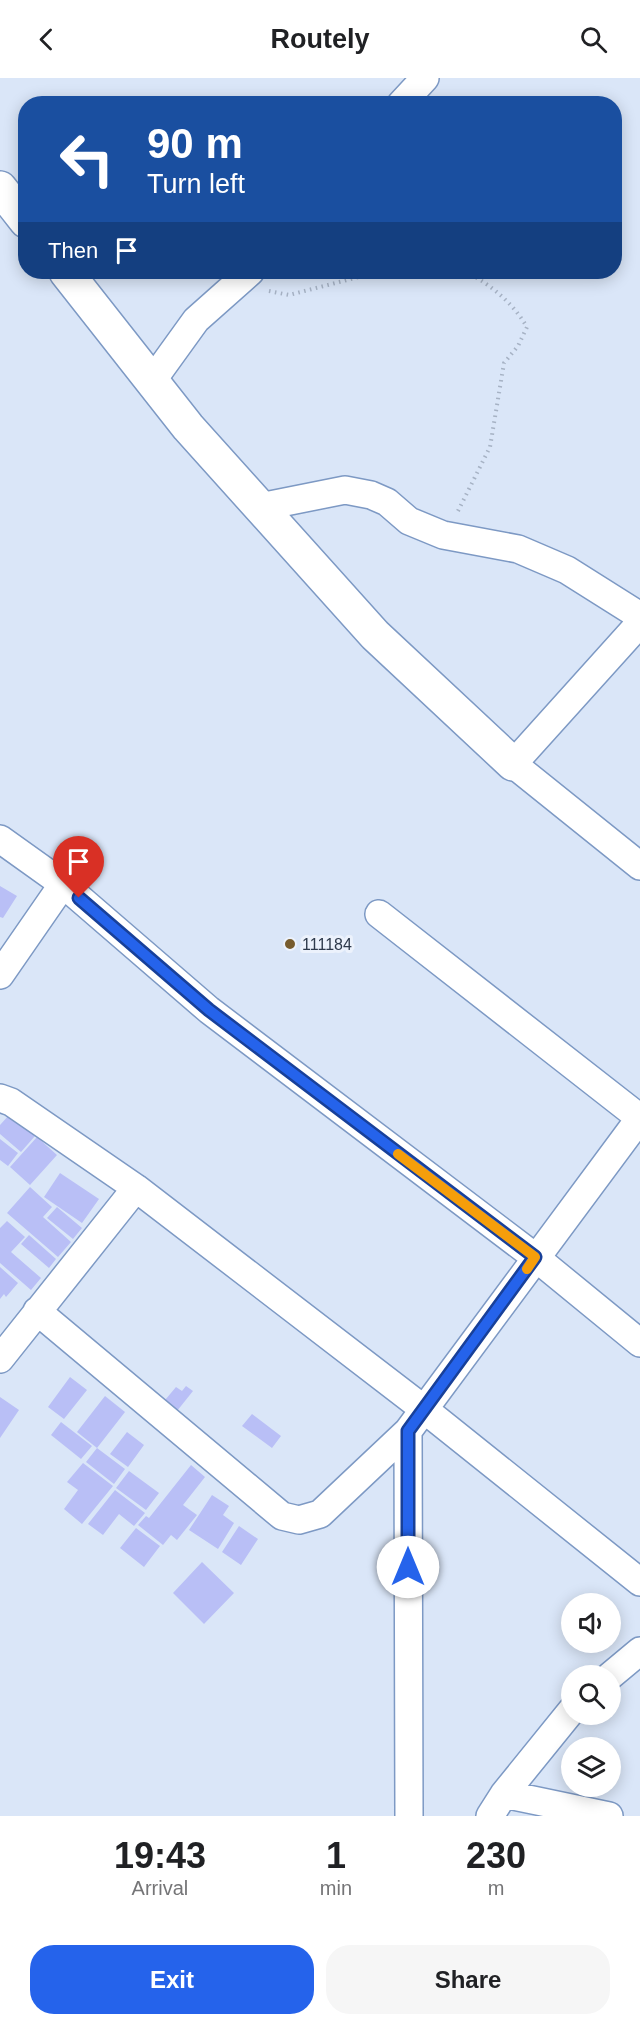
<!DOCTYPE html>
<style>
:root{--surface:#fff;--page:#f6f6f6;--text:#202124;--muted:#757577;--accent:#2563eb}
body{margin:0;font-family:Arial,sans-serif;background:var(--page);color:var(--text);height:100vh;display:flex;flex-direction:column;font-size:22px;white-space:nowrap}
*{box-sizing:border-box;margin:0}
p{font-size:20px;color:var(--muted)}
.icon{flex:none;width:33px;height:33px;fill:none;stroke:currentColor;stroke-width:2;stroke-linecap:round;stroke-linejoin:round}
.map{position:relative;height:1738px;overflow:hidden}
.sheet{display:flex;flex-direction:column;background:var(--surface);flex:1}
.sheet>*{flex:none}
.guide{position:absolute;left:18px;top:18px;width:604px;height:183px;border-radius:24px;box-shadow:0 3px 15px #0003;background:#1a4fa0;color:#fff;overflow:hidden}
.buttons{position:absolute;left:561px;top:1515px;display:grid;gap:12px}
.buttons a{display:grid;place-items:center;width:60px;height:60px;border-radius:50%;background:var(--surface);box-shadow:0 3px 15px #0003;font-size:30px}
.pin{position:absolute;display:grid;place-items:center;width:51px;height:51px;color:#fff;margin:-62px -26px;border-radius:50% 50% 50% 0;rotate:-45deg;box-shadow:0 0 6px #0007}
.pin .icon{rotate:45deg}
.me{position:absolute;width:66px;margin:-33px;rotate:0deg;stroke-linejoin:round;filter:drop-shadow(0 0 4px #0008)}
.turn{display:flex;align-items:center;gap:21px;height:126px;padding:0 30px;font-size:27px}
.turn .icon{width:78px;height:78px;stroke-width:2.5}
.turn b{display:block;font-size:42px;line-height:51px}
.then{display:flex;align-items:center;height:57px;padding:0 30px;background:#0003;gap:12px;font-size:22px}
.eta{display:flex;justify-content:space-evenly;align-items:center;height:102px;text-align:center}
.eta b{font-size:36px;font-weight:700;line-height:42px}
.button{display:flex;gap:12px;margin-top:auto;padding:12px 30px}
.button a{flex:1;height:69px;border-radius:24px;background:var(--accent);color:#fff;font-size:24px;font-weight:700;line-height:69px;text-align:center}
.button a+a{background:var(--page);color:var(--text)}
header{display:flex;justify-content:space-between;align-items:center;height:78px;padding:0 30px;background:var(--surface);font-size:27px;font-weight:700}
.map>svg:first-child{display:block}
.building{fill:#b9bff6}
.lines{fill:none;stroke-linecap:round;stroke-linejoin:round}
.minor-casing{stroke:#7d99c4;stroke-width:30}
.tertiary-casing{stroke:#7d99c4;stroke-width:36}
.path{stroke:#a6b2c4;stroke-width:4;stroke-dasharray:1.5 4.5;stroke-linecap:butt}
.minor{stroke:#fff;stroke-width:27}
.tertiary{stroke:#fff;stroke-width:33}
.route-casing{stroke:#184099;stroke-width:15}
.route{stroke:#2563eb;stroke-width:10}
.slow{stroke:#f59e0b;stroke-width:10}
.poi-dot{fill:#775c2e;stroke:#ecf2fc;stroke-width:2}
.labels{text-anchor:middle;stroke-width:6;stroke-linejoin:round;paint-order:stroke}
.poi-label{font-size:16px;fill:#2e3a4c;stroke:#ecf2fc;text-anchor:start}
</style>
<header><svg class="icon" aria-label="back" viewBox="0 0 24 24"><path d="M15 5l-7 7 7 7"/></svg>Routely<svg class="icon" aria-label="search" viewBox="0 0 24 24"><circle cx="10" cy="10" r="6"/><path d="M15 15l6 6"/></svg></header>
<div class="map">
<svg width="640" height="1738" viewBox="0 0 640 1738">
<rect width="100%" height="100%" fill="#dae6f8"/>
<path class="building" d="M0,808L17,818L3,840L0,839Z
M10,1036L35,1058L21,1074L0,1056V1047Z
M37,1059L57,1077L30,1107L10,1089Z
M0,1061L18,1075L8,1088L0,1082Z
M60,1095L99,1121L82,1145L44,1119Z
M30,1109L52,1129L43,1139L71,1164L58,1179L7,1135Z
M57,1129L82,1150L73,1161L47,1140Z
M7,1143L25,1159L11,1174L41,1200L31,1212L0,1185V1150Z
M29,1157L56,1181L49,1190L21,1166Z
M0,1189L18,1205L6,1219L4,1216L0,1221Z
M70,1299L87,1312L64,1341L48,1329Z
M186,1308L193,1313L173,1338L160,1328L176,1309L182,1313Z
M105,1318L125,1334L97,1370L77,1354Z
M0,1319L19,1332L0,1360Z
M252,1336L281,1358L272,1370L242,1348Z
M61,1344L92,1368L81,1381L51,1357Z
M127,1354L144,1367L128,1389L110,1376Z
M97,1370L125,1391L114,1406L86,1384Z
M83,1385L113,1408L82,1446L64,1431L78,1412L67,1404Z
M191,1387L205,1399L183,1427L197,1437L177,1462L171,1457L163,1467L138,1447L146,1438L149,1440Z
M129,1393L159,1415L146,1432L116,1410Z
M115,1412L145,1435L134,1448L119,1436L103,1457L88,1446Z
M212,1417L229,1428L223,1437L234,1445L218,1471L189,1452Z
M239,1448L258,1461L241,1487L222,1474Z
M136,1450L160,1468L144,1489L120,1470Z
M202,1484L234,1515L204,1546L173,1515Z"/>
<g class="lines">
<g class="minor-casing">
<path id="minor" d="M401,26L425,0
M152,303L196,242L250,194
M260,429L345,412L371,417L387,424L409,443L443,457L518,471L567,492L640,538
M640,545L513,686L640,788
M0,761L63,806L209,932L535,1179L640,1265
M379,836L640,1040
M0,897L63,806
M0,1020L11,1024L136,1110L425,1332L640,1504
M37,1233L282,1438L299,1442L320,1436L408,1353
M0,1281L136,1110
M610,1598L640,1573
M504,1716L609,1738
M409,1738L408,1353L640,1040
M490,1738L504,1716L572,1632"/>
</g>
<g class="tertiary-casing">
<path id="tertiary" d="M0,110L26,143
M66,194L188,349L375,557L513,686"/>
</g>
<path class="path" d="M269,213L289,217L378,194
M458,433L490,369L504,285L518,268L527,249C512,224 492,208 467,194"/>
<use href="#minor" class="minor"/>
<use href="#tertiary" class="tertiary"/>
</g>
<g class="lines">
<g class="route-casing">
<path id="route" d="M79,820L209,932L535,1179L408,1353V1489"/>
</g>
<use href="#route" class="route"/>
<path class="slow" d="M398,1076L535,1179L527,1191"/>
</g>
<circle class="poi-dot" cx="290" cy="866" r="6"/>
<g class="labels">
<g class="poi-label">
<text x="302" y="872">111184</text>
</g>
</g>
</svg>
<div class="buttons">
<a><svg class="icon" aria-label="sound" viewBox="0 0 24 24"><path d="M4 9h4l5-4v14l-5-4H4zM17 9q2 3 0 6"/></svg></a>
<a><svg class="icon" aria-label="search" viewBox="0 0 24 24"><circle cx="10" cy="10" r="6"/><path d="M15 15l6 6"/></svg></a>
<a><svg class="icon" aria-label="layers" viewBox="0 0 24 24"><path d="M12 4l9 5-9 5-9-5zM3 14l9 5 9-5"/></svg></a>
</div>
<div class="pin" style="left:79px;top:820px;background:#d93025"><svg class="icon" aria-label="arrive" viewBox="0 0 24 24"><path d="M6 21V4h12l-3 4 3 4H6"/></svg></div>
<svg class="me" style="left:408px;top:1489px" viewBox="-20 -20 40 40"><circle r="19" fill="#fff"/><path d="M0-13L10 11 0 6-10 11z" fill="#2563eb"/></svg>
<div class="guide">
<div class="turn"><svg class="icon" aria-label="left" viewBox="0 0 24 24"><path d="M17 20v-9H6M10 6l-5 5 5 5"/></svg><div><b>90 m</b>Turn left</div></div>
<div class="then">Then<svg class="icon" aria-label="arrive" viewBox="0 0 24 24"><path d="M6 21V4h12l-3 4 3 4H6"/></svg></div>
</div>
</div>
<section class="sheet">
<div class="eta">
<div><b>19:43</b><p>Arrival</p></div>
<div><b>1</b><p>min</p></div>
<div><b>230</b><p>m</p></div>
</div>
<div class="button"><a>Exit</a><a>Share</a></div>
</section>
